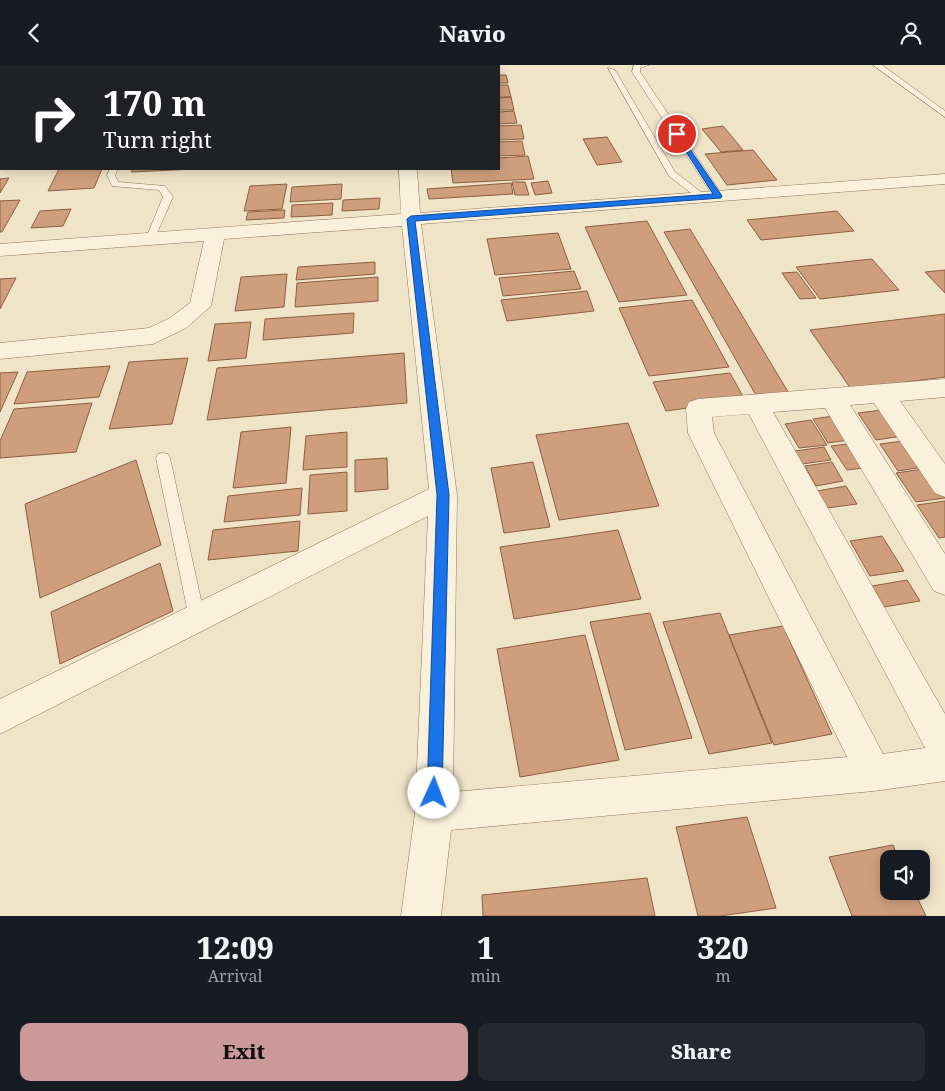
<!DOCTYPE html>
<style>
:root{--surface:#171b24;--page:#242831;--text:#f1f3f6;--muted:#9ea1a6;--accent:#cc999b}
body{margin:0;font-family:"Noto Serif",serif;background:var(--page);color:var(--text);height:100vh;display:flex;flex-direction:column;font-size:19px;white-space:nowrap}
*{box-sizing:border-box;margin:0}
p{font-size:16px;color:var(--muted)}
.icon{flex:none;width:28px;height:28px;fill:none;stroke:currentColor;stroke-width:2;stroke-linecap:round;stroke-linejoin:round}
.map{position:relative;height:851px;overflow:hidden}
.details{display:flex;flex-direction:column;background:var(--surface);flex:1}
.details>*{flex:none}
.guide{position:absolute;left:0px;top:0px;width:500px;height:105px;box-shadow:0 2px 12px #0003;background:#202124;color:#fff;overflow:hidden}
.controls{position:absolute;left:880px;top:785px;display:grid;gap:10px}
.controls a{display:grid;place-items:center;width:50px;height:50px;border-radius:10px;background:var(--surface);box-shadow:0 2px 12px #0003;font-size:25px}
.pin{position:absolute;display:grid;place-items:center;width:42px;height:42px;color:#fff;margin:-21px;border:2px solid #fff;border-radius:50%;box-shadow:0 1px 5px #0007}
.me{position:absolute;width:55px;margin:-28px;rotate:2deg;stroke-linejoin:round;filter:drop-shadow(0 0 4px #0008)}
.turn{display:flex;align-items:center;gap:18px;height:105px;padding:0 20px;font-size:22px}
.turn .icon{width:65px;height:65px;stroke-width:2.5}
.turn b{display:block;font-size:35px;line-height:42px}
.eta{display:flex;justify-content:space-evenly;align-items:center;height:85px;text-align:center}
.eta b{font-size:30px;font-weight:800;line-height:35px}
.button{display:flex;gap:10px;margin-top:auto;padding:10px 20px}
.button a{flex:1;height:58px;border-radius:10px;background:var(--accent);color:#111;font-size:20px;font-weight:800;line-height:58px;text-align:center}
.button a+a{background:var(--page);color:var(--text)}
header{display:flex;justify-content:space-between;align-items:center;height:65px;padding:0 20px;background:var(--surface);font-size:22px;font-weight:800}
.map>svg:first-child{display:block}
.building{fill:#cf9f7d;stroke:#8d5f41}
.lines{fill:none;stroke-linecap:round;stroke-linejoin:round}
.service-casing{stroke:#8d765c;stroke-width:1}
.minor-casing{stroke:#8d765c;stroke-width:1}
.service{fill:#faf1dc;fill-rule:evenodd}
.minor{fill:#faf1dc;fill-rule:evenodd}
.route{fill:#1a73e8;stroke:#114b97}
</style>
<header><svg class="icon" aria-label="back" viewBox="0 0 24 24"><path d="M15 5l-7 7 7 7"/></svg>Navio<svg class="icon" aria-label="person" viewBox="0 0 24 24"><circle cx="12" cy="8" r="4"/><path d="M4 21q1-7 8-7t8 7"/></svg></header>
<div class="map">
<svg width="945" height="851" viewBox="0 0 945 851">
<rect width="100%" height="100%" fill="#f0e4c8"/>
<path class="building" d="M499,10H506L508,18H499Z
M499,20H508L511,32H499Z
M511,32L514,45H499V33Z
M514,46L517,58L499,59V47Z
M521,60L524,74L499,75V61Z
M723,61L743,85L721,87L702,64Z
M607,72L622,97L597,100L583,74Z
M522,76L525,90L499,91V77Z
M753,85L777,115L727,120L705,89Z
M528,91L534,114L453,118L451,104H499V93Z
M59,104H102L94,123L48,126Z
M133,104H195L131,107Z
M9,113L0,128V114Z
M548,116L552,128L535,130L531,118Z
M512,117H525L529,130H515Z
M511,118L513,129L429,134L427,124Z
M287,119L282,144L244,146L250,121Z
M342,119L341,134L290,137L292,122Z
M380,133L379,144L342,146L343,135Z
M20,135L2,167H0V136Z
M333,138L332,150L291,152L292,140Z
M71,144L63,161L31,163L40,146Z
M285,145L284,153L246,155L248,147Z
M837,146L854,166L761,175L747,155Z
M647,156L687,230L619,237L585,162Z
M690,164L790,330L758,334L664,167Z
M558,168L571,204L495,210L487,174Z
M872,194L899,225L820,234L796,202Z
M375,197V209L296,215L298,202Z
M945,205V228L925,207Z
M574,206L581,224L503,231L499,213Z
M797,207L816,233L800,234L782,208Z
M287,209L284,242L235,246L241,212Z
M378,212V236L295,242L297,218Z
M16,213L0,244V214Z
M587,226L594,246L507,256L501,235Z
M692,235L729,302L649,311L619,243Z
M354,248L353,268L263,275L265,254Z
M945,249V312L851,324L810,265Z
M251,257L246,293L208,296L215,259Z
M404,288L407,338L207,355L217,303Z
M188,293L172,359L109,364L129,297Z
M110,301L99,332L14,339L27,307Z
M18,307L0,347V308Z
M730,308L745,335L666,346L653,317Z
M92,338L76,387L0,393V376L14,344Z
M890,344L909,370L876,375L858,348Z
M840,350L856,374L828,378L813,354Z
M811,355L827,380L799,383L785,359Z
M628,358L659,441L559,455L536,370Z
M291,362L286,418L233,423L241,367Z
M347,367V402L303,405L306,371Z
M911,375L930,401L898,406L880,379Z
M856,378L871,402L847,405L831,381Z
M824,382L831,395L802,399L795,386Z
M387,393L388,424L355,427V395Z
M136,395L161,480L40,533L25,439Z
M533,397L550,462L504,468L491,403Z
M832,397L843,416L816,421L805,401Z
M931,403L945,422V433L916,437L896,408Z
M347,407V446L308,449L310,410Z
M846,421L857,439L827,443L817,426Z
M302,423L300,450L224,457L228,431Z
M945,436V472L939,473L917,440Z
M300,456L298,486L208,495L213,465Z
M618,465L641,534L514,554L500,482Z
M882,471L904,506L870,511L850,476Z
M160,498L173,546L60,599L51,547Z
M907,515L920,536L884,542L872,521Z
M650,548L692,673L625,685L590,557Z
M720,548L772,678L709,689L663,557Z
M783,561L832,669L774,680L729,570Z
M585,570L619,695L520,712L497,584Z
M747,752L776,843L720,851H698L676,762Z
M893,780L899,794H889V826H914L926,851H852L829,792Z
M647,813L655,851H483L482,830Z"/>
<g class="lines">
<g class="service-casing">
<path id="service" d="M634,0H649L640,3V7L723,131L721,133L713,131L632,7Z
M873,0H882L945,46V52Z
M608,3L615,5L675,107L705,130V134H699L669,111Z
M110,104H118L115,110L118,117L165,121L173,132L154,175L146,173L163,132L159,125L112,121L107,110Z
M163,388L168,389L170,393L205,553L203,558L197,561L191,558L189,553L156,393L158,389Z"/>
</g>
<g class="minor-casing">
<path id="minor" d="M394,0H408V1H394Z
M399,104H417L420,148L945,109V119L421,159L457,430L453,727L847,692L688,368L686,344L689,337L698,334L945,314V332L900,336L945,399V432L935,428L874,338L850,340L945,489V530L934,526L825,343L773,347L945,649V716L874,726L451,765L441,851H401L415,748L428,451L0,669V634L429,424L402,161L224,174L211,241L186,263L153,279L0,294V278L149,263L170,253L190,238L204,176L0,191V179L401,149ZM749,349L925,683L883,689L714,368L712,352Z"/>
</g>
<use href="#service" class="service"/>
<use href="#minor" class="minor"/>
</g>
<path class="route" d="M674,68H679L722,131L721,133L415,156L449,430L442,728L440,734L434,736L429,734L427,728L437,430L407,154L411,151L713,129Z"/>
</svg>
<div class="controls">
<a><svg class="icon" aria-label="sound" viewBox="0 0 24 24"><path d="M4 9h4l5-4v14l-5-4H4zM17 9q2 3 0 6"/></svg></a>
</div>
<div class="pin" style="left:677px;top:69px;background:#d93025"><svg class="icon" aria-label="arrive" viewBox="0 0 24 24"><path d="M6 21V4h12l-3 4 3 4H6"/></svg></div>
<svg class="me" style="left:434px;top:728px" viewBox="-20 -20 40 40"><circle r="19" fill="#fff"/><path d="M0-13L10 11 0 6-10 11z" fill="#1a73e8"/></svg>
<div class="guide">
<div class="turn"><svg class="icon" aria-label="right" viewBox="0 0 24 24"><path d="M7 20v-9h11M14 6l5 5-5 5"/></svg><div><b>170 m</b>Turn right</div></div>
</div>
</div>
<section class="details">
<div class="eta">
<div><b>12:09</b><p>Arrival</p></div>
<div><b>1</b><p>min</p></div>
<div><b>320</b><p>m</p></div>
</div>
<div class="button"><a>Exit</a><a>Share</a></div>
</section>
